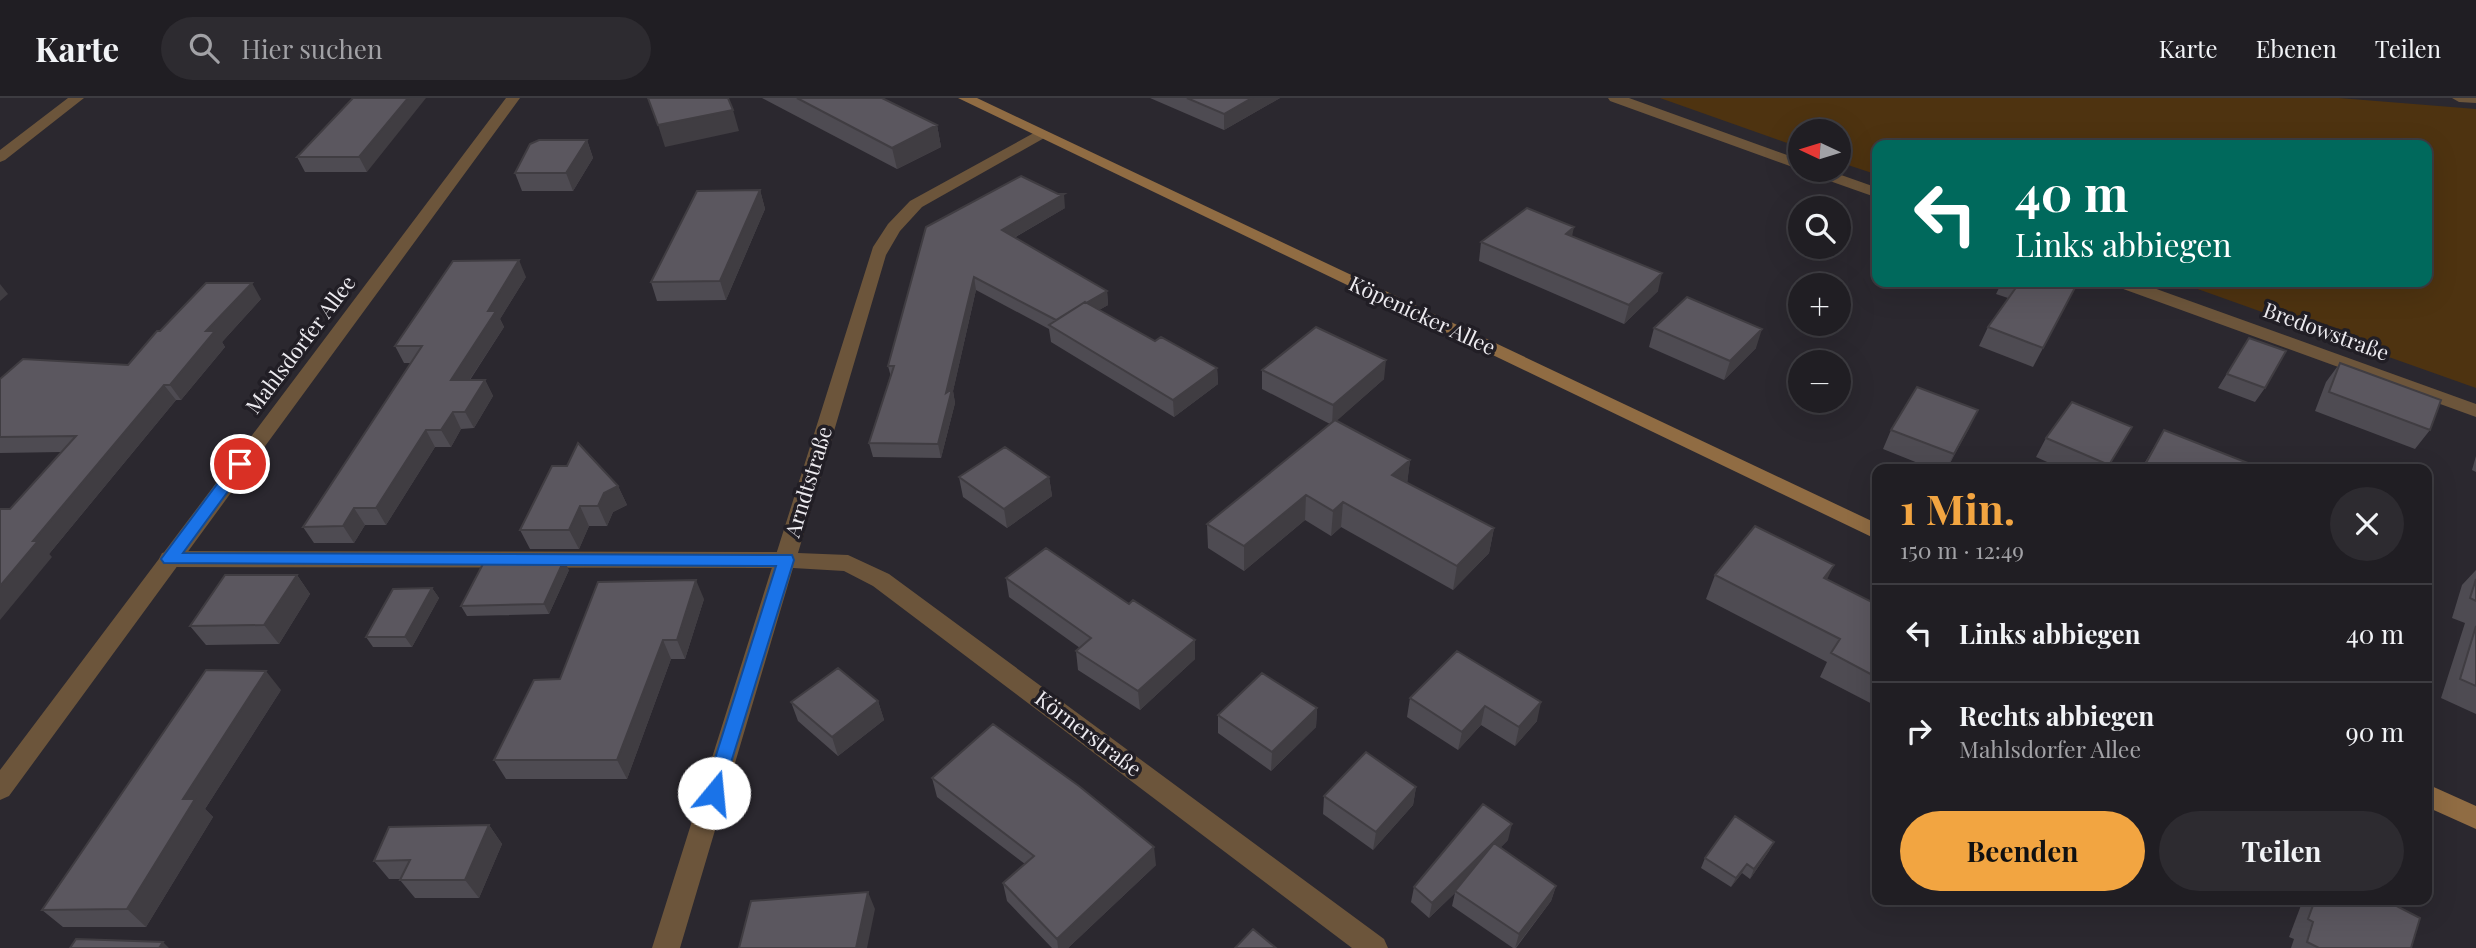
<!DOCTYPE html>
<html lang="de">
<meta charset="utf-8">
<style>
:root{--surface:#201e23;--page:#2d2b30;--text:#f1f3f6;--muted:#a2a2a6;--line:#3d3c41;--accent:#f2a541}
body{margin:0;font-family:"Playfair Display",serif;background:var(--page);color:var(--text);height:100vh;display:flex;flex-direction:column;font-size:26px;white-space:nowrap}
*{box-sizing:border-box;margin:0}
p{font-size:23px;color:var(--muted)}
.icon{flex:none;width:38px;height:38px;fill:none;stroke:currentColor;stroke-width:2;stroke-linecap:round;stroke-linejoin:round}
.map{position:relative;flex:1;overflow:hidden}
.sheet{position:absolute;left:1872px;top:366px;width:560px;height:441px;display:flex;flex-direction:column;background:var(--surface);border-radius:14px;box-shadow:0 7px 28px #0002,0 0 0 2px var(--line)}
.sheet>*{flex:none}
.banner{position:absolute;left:1872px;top:42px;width:560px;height:147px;border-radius:14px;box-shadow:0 7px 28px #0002,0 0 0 2px var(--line);background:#00695c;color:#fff;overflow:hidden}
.needle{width:46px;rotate:274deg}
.tools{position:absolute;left:1788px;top:21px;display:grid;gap:14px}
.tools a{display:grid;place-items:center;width:63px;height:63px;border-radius:50%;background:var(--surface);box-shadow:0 7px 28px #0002,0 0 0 2px var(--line);font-size:35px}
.pin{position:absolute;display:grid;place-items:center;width:60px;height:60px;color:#fff;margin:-30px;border:4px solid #fff;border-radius:50%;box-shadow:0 2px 7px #0007}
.me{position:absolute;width:77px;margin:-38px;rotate:17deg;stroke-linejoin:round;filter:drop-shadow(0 0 5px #0008)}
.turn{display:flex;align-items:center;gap:24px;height:147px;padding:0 28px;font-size:32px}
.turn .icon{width:91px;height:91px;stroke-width:2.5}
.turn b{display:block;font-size:49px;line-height:60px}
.round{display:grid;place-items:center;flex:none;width:74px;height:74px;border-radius:37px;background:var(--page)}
.summary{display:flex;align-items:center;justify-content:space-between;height:119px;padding:0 28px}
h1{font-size:42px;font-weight:700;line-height:52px;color:var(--accent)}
.primary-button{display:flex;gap:14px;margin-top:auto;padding:14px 28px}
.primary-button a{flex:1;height:80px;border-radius:42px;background:var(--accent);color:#111;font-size:28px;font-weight:700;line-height:80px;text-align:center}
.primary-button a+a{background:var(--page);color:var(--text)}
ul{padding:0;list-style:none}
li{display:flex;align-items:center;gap:21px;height:98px;padding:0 28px;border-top:2px solid var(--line)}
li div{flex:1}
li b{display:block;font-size:26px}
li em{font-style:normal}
header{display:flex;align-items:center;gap:42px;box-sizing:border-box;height:98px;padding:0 35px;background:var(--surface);border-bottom:2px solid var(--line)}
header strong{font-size:33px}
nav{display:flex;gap:38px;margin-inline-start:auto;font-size:24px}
.search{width:490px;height:63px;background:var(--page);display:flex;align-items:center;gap:18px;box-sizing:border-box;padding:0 24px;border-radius:38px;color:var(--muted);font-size:26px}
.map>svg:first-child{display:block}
.green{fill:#4e3310}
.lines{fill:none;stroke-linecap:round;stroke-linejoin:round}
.lane{fill:#6c553b;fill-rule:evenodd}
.street{fill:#6c553b;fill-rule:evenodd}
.secondary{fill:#906c43;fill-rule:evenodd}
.wall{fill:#4e4b52}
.shaded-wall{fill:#403d42}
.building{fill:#5b575f;stroke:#403d42;stroke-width:2}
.route{fill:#1a73e8;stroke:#114b97;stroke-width:2}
.labels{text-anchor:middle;stroke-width:7;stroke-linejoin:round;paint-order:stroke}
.street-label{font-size:21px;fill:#edebf0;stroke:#211e25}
</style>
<header>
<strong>Karte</strong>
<div class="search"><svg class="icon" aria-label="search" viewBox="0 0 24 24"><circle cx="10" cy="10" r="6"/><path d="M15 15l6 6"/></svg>Hier suchen</div>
<nav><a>Karte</a><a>Ebenen</a><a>Teilen</a></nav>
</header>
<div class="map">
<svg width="2476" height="850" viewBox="0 0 2476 850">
<rect width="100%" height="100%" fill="#2b282f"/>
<path class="green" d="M1660,0H2339L2476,11V290L2178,184H2427V47H1878V77L1839,64V33H1801V50Z"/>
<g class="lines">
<path class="lane" d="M170,453L786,454L794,456L797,462L794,468L786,470L170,469L162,467L159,461L162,455Z"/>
<path class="street" d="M68,0H84L5,62L0,64V52Z
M506,0H520L9,698L0,702V672Z
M1608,0H1629L1801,62V72L1610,3Z
M2452,0H2476V5L2459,4Z
M1041,31L1049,36L1046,39L922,109L900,133L886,157L798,455L848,457L889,476L1384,841L1388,850H1352L873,488L844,473L793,470L680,850H652L873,149L888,126L910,103Z
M1805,72H1827L1878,90V100L1807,75Z
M2112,184H2137L2476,306V319L2115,188Z"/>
<path class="secondary" d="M958,0H977L1878,426V442Z
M2427,686L2476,708V731L2427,709Z"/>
</g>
<path class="wall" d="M353,0L367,74H305L297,59Z
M762,0H882L937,27L941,49L897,71Z
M1150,0H1280L1224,32Z
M587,42L593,60L573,93H522L515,75Z
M760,92L765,111L726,202L657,203L651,184Z
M1065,110L1014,140L1107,193L1108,207L1099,212L1155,243L1217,270L1218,286L1174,319L1051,244L1049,231L976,192L953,293L955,305L941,360L873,359L869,345L891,279L888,268L926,129Z
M1572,138L1658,193L1624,226L1479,163L1481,144Z
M526,179L500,221L504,229L470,282H485L493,298L474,330L461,331L451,349H435L386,427H365L354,445H314L303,429L411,265H404L395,248Z
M2002,184H2078L2033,269L1979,248L1988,229L2008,200L1996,196Z
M261,201L222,244L225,249L181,302H176L49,456L52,459L10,411L61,354L0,355V281L128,267L160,233Z
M1654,230L1756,250L1724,282L1649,249Z
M2249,240L2265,290L2255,304L2218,290Z
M2340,265L2430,332L2415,351L2315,313L2326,284Z
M1262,272L1384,281L1336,323L1410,362L1407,385L1494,430L1489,455L1453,492L1341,429L1331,438L1305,422L1244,473L1208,450L1207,426L1330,326L1262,291Z
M1978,312L1947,371H1933L1883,351L1891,332Z
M2132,329L2106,371H2063L2036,359L2046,340Z
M2164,332L2263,371H2141Z
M2476,358V374L2472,372Z
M959,379H1049L1052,398L1007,430L963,399Z
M618,388L627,407L613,414L607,428H589L579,451H530L520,432Z
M569,472L549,516L467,518L461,508Z
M2476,472V616L2441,600L2465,525L2452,520L2462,487Z
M297,477L310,496L279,546L206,547L190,528Z
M1715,477L1827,482L1878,507V609L1820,579L1827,564L1706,501Z
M1006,480L1195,561L1140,612L1078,572L1076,553L1080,550L1009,499Z
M432,490L439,500L412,549H373L366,539Z
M704,501L685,561H671L627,681H506L494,662Z
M1457,553L1537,623L1515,648L1481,627L1458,652L1407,619L1410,600Z
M281,592L205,711L213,719L146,829H63L42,812Z
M878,603L884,622L838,658L798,623L791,604Z
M1317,610L1316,629L1271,673L1218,635V617Z
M932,680L1156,767L1068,850H1052L1007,803L1003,785L1025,766L937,699Z
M1416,689L1413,707L1373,752L1323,716L1324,698Z
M489,727L502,746L479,800H415L400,782L401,781H389L374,763Z
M1508,742L1500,750L1556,788L1551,803L1516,850H1513L1452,808L1455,795L1429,820L1411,804L1414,789Z
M1774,744L1769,753L1750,781L1742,775L1731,789L1701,770L1705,760Z
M2303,802H2385L2411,850H2291L2294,841L2289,839Z"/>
<path class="shaded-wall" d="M408,0H426L367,74L359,59Z
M1252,0H1280L1224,32V16Z
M733,12L739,33L665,49L658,27Z
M937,27L941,49L897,71L892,50Z
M587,42L593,60L573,93L566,75Z
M760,92L765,111L726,202L720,183Z
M1064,96L1065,110L1003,146L1002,132Z
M1574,129L1570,148L1566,136Z
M519,162L526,179L500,221L504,229L459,298L451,282L488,213Z
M1662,175L1658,193L1624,226L1629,207Z
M974,179L976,192L953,293L955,305L941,360L938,346L946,295Z
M252,185L261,201L222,244L225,249L181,302L170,287L206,233Z
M0,186L8,196L0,203Z
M1107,193L1108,207L1060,234L1056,222Z
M1762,231L1756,250L1724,282L1730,263Z
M1386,262L1384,281L1332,327L1333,307Z
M1217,270L1218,286L1174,319L1173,302Z
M485,282L493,298L474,330L465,314Z
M164,287L176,302L49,456L52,459L0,522V488L33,443Z
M1978,312L1969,331L1946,371L1954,356Z
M453,314L461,331L451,349L441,332Z
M426,332L435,349L386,427L376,410Z
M1410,362L1407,387L1392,377Z
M1049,379L1052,398L1007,430L1004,411Z
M618,388L627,407L613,414L607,428L598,408L604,395Z
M1306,397L1305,422L1244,473V448Z
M1343,404L1341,429L1331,438L1333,413Z
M580,408L589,428L579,451L569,432Z
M354,410L365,427L354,445L343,428Z
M1494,430L1489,455L1453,492L1457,468Z
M564,462L569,472L549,516L544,506Z
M1834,467L1823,490L1824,480Z
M297,477L310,496L279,546L264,527Z
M696,482L704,501L685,561L677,542Z
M432,490L439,500L412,549L405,539Z
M663,542L671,561L627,681L617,662Z
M1195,542V561L1140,612L1138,593Z
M266,573L281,592L205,711L213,719L146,829L127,811L183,701Z
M878,603L884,622L838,658L832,639Z
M1541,604L1537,623L1515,648L1519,629Z
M1485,608L1481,627L1458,652L1462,634Z
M1317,610L1316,629L1271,673L1272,654Z
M1416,689L1413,707L1373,752L1376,734Z
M1512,726L1508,742L1456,793H1455V795L1429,820L1432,805Z
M489,727L502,746L479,800L465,782Z
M1774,744L1769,753L1750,781L1754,771Z
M1154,749L1156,767L1068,850H1058L1057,841Z
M1747,766L1742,775L1731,789L1736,780Z
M1556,788L1551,803L1515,850L1519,836Z
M868,794L875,811L867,850H856Z
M163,844L169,850H159Z"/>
<path class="building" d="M353,0H408L359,59H297Z
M648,0H728L733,12L658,27Z
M797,0H882L937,27L892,50Z
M1187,0H1252L1224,16Z
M539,42H587L566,75H515L530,46Z
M1021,78L1058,96H1064L1002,132L1107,193L1086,205L1085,204L1056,222L974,179L946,295L952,291L938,346L869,345L894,268H888L926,129Z
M760,92L720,183L651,184L697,93Z
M1527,110L1574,129L1566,136L1662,175L1629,207L1481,144Z
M519,162L488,213H496L451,282H485L465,314H453L441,332H426L376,410H354L343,428L303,429L422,248H395L453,163Z
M2020,184H2078L2043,250L1988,229Z
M206,185H252L206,233H215L170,287H164L33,443H38L0,488V411H10L76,338L0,339V281L23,261L128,267L157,233H160Z
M1687,199L1762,231L1730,263L1654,230Z
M1085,204L1155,243L1161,239L1217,270L1173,302L1049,227Z
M1316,229L1386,262L1333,307L1262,272Z
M2249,240L2286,253L2265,290L2227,276Z
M2340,265L2441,302L2430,332L2329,294Z
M1917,289L1978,312L1954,356L1891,332Z
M2072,304L2132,329L2109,367L2046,340Z
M1335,322L1410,362L1392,377L1494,430L1457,468L1343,404L1333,413L1306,397L1244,448L1207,426Z
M2164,332L2263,371H2159L2146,365Z
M578,345L618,388L604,395L598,408H580L569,432H520L552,368H567Z
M1005,349L1049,379L1004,411L959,379Z
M1755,428L1834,467L1824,480L1878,507V580L1831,555L1840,541L1715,477Z
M1046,450L1129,506L1133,502L1195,542L1138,593L1076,553L1091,540L1006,480Z
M564,462L544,506L461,508L484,464Z
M225,477H297L264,527L190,528Z
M2476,481V503L2470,500Z
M696,482L677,542H663L617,662H494L534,582L560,581L598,484Z
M432,490L405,539H366L393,491Z
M2476,528V588L2460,581Z
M1457,553L1541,604L1519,629L1485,608L1462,634L1410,600Z
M838,570L878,603L832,639L791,604Z
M206,572L266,573L183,701H195L127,811L42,812Z
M1262,575L1317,610L1272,654L1218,617Z
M993,626L1079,688L1154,749L1057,841L1003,785L1034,758L932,680Z
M1366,654L1416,689L1376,734L1324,698Z
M1483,706L1512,726L1432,805L1414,789Z
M1735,718L1774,744L1754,771L1747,766L1736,780L1705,760Z
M489,727L465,782H400L410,762L374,763L389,729Z
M1494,745L1556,788L1519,836L1455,793Z
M868,794L856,850H739L751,803Z
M2315,802H2385L2420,820L2411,850H2319L2307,844L2313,824L2308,821Z
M1253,831L1276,850H1235Z
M76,841L163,844L159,850H70Z"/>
<path class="route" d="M240,361L248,366L183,455L792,457L794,462L720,700L714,703L707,700L704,695L776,468L164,465L161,461L164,457L235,362Z"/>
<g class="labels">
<g class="street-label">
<text transform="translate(1422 218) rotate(25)" y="7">Köpenicker Allee</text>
<text transform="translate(2326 234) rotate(20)" y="7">Bredowstraße</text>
<text transform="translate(301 247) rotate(-53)" y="7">Mahlsdorfer Allee</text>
<text transform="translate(809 384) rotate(-73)" y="7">Arndtstraße</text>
<text transform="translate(1088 636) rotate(37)" y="7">Körnerstraße</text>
</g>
</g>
</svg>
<div class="tools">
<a><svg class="needle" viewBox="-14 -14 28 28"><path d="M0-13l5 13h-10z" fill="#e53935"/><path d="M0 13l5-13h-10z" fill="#a2a2a6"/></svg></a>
<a><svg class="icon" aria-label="search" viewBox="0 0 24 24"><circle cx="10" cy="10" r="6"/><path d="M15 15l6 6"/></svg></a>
<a>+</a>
<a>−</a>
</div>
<div class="pin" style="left:240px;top:366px;background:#d93025"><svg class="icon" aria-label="arrive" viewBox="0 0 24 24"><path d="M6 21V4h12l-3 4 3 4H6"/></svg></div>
<svg class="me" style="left:714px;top:695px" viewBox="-20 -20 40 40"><circle r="19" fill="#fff"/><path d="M0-13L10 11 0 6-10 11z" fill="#1a73e8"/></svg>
<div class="banner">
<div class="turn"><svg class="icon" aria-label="left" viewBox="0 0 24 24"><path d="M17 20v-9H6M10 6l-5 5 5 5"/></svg><div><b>40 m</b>Links abbiegen</div></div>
</div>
<section class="sheet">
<div class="summary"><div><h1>1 Min.</h1><p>150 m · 12:49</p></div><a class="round"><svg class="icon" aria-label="close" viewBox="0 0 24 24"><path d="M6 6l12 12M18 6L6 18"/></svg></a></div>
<ul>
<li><svg class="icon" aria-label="left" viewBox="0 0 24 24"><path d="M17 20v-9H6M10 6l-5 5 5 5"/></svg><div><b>Links abbiegen</b></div><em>40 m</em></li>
<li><svg class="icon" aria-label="right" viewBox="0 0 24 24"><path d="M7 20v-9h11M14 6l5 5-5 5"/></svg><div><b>Rechts abbiegen</b><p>Mahlsdorfer Allee</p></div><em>90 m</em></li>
</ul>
<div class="primary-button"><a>Beenden</a><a>Teilen</a></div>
</section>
</div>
